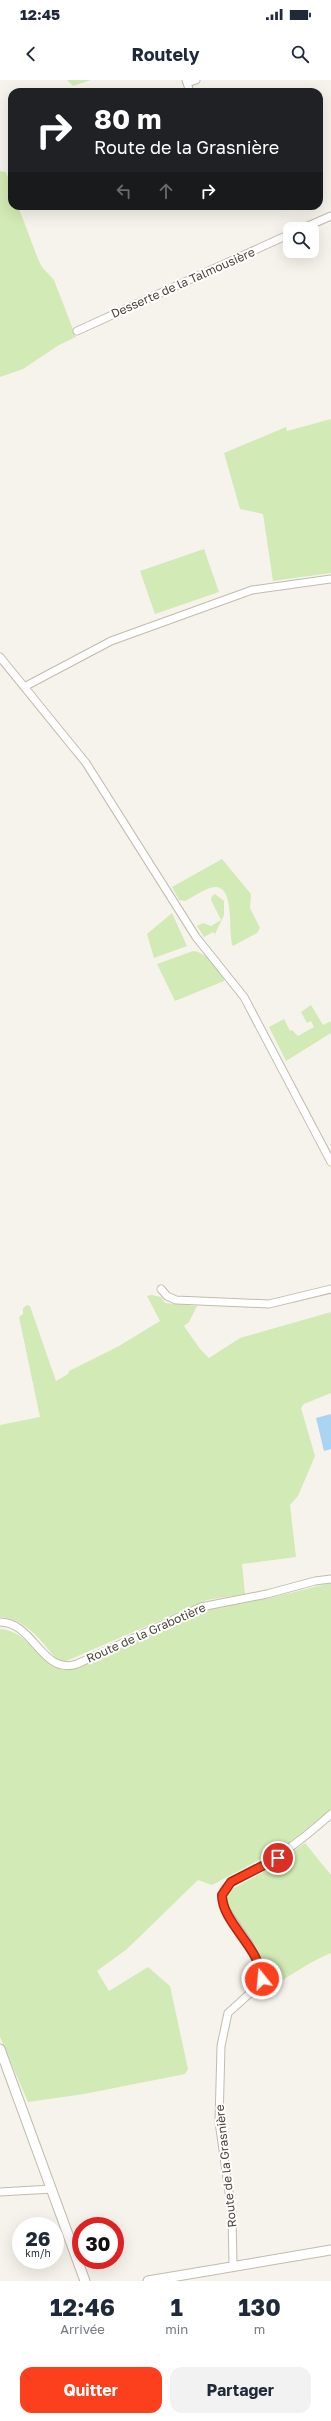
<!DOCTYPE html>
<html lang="fr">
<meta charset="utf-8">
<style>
:root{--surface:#fff;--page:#f2f2f3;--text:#1f2937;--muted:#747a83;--accent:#fc3f1d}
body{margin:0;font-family:"Golos Text",sans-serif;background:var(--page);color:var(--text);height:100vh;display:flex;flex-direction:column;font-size:15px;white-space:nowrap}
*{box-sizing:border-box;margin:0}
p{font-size:13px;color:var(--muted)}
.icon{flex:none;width:22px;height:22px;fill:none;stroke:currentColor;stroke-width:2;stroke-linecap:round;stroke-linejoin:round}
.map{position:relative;height:2201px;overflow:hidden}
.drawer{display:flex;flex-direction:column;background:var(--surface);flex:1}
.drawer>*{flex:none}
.hud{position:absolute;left:8px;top:8px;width:315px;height:122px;border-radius:12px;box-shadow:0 4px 16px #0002;background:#202124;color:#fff;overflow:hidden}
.fabs{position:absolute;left:283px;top:142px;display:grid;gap:8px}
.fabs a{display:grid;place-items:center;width:36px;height:36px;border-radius:8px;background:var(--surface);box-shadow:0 4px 16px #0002;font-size:20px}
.speed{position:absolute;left:12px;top:2137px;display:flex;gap:8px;font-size:20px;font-weight:700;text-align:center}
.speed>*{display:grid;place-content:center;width:52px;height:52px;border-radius:50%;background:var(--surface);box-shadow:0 4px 16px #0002;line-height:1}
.speed small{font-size:10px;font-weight:400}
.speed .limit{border:6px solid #d22;background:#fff;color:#111}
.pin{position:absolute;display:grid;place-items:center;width:34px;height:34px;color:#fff;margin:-17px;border:2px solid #fff;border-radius:50%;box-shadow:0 1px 4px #0007}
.me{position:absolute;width:44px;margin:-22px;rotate:343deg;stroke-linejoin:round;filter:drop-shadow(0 0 3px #0008)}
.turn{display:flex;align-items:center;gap:14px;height:84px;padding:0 20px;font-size:18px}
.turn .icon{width:52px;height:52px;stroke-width:2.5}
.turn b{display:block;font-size:28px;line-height:34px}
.lanes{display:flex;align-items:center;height:38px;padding:0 20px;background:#0003;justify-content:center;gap:20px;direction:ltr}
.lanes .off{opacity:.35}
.eta{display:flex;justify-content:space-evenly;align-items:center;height:68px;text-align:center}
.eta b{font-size:24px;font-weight:700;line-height:28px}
.button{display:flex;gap:8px;margin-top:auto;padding:8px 20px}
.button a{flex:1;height:46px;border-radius:12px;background:var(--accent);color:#fff;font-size:16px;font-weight:700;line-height:46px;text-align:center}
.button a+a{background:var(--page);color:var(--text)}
.status{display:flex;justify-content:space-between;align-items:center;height:28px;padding:0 20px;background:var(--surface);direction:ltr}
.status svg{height:11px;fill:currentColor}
header{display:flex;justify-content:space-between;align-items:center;height:52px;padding:0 20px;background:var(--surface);font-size:18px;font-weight:700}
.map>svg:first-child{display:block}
.green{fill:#d2eab5}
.water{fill:#a9d4f2}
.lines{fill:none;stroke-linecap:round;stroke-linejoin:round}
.minor-casing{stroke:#c2bbae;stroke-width:9}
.tertiary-casing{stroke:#c2bbae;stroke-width:11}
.minor{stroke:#fff;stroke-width:7}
.tertiary{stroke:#fff;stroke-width:9}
.route-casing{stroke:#a42913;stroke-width:10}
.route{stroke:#fc3f1d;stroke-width:7}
.labels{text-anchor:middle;stroke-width:4;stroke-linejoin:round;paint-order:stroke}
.street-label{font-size:12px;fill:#4b4439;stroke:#fff}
</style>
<div class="status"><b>12:45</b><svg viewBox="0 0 49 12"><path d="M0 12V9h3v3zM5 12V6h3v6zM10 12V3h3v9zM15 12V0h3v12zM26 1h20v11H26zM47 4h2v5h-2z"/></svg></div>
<header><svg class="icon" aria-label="back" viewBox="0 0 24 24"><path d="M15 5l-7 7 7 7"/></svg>Routely<svg class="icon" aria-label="search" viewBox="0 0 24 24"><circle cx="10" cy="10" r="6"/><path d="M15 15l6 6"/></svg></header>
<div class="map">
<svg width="331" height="2201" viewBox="0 0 331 2201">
<rect width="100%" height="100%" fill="#f6f3ec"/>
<path class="green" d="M67,0H91L73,6Z
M0,91L6,92L12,109V126H18L38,179L42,187L54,200L76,257L59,265L23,289L0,297Z
M331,339V493L273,501L263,434L240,429L224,373L286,347L287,351Z
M204,469L219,512L155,534L140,491Z
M222,779L251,814L250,828L260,848L257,853L233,866C227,853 237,799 210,808C201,811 193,817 185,821L179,820L172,807Z
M215,814L224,821V835L215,854L213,852L204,857L197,846L203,843L211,846L221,840L211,820L212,816Z
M172,833L187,866L154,878L147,854Z
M193,871C204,871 224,890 224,901L175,921L157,884Z
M311,925L323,945L331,941V953L286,981L269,947L284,939L290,951L292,950L298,956L314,947L311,941L307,943L301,932Z
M152,1215L161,1217L165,1223L197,1226L189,1242L184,1246L200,1269L209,1278L240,1258L331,1232V1313L304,1324L301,1328L315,1376L298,1416L290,1425L296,1477L242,1484L245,1514L207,1520L64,1582L58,1581C42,1562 27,1539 0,1537V1345L40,1337L19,1237L23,1234V1228L27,1225L30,1226L56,1301L68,1294L69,1291L119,1266L160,1241L147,1216Z
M331,1503V1729L285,1766L212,1805L198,1800L127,1869L97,1891L109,1911L148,1887L170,1906L188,1989L185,1994L84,2014L28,2022L0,1957V1549C31,1552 36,1582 62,1590L119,1569L193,1535L215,1528L270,1518Z
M305,1763L331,1795V1873C311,1881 295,1893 277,1903L227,1825L225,1813L260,1794Z"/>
<path class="water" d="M331,1334V1369L324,1371L316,1338Z"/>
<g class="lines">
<g class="minor-casing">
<path id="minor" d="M186,0L190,12
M187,3L196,0
M301,149L331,136
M77,251L290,154
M0,577L86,683L196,857L244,917L331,1082
M26,606L111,561L252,510L331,499
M161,1209L167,1216L176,1220L269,1224L331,1209
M0,1542C34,1542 42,1596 77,1584L201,1527L267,1514L315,1501L331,1499
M0,2112L52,2109
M233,2186L232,2133L219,2042L221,1966L228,1933L259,1905L262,1899L260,1887L249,1864L224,1827L222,1815C226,1802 240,1798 250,1792C281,1776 305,1757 331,1734"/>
</g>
<g class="tertiary-casing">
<path id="tertiary" d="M0,1969L85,2201
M148,2201L331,2170"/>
</g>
<use href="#minor" class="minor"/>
<use href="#tertiary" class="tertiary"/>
</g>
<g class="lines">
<g class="route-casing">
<path id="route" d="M262,1899C260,1867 222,1843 222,1815L231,1802L278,1778"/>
</g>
<use href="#route" class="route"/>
</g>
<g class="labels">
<g class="street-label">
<text transform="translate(183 203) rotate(-24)" y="4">Desserte de la Talmousière</text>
<text transform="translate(146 1553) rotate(-24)" y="4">Route de la Grabotière</text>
<text transform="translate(226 2086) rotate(-96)" y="4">Route de la Grasnière</text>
</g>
</g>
</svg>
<div class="fabs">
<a><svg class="icon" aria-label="search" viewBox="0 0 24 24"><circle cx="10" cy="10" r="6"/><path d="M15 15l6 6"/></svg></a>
</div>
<div class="speed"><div>26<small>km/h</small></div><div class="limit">30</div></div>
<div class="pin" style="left:278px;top:1778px;background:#d93025"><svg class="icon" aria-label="arrive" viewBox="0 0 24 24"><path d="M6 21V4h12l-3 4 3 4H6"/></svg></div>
<svg class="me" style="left:262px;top:1899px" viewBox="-20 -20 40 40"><circle r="17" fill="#fc3f1d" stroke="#fff" stroke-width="3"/><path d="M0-11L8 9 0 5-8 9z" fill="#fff"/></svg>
<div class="hud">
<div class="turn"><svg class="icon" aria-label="right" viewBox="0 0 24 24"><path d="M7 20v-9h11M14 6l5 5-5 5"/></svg><div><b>80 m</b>Route de la Grasnière</div></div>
<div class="lanes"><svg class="icon off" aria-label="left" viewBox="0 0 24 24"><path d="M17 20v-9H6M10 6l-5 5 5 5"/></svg><svg class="icon off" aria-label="ahead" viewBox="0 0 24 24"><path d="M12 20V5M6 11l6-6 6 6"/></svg><svg class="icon" aria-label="right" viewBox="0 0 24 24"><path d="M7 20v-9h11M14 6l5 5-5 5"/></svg></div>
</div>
</div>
<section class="drawer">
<div class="eta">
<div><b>12:46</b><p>Arrivée</p></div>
<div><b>1</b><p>min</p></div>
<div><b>130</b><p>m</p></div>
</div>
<div class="button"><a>Quitter</a><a>Partager</a></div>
</section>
